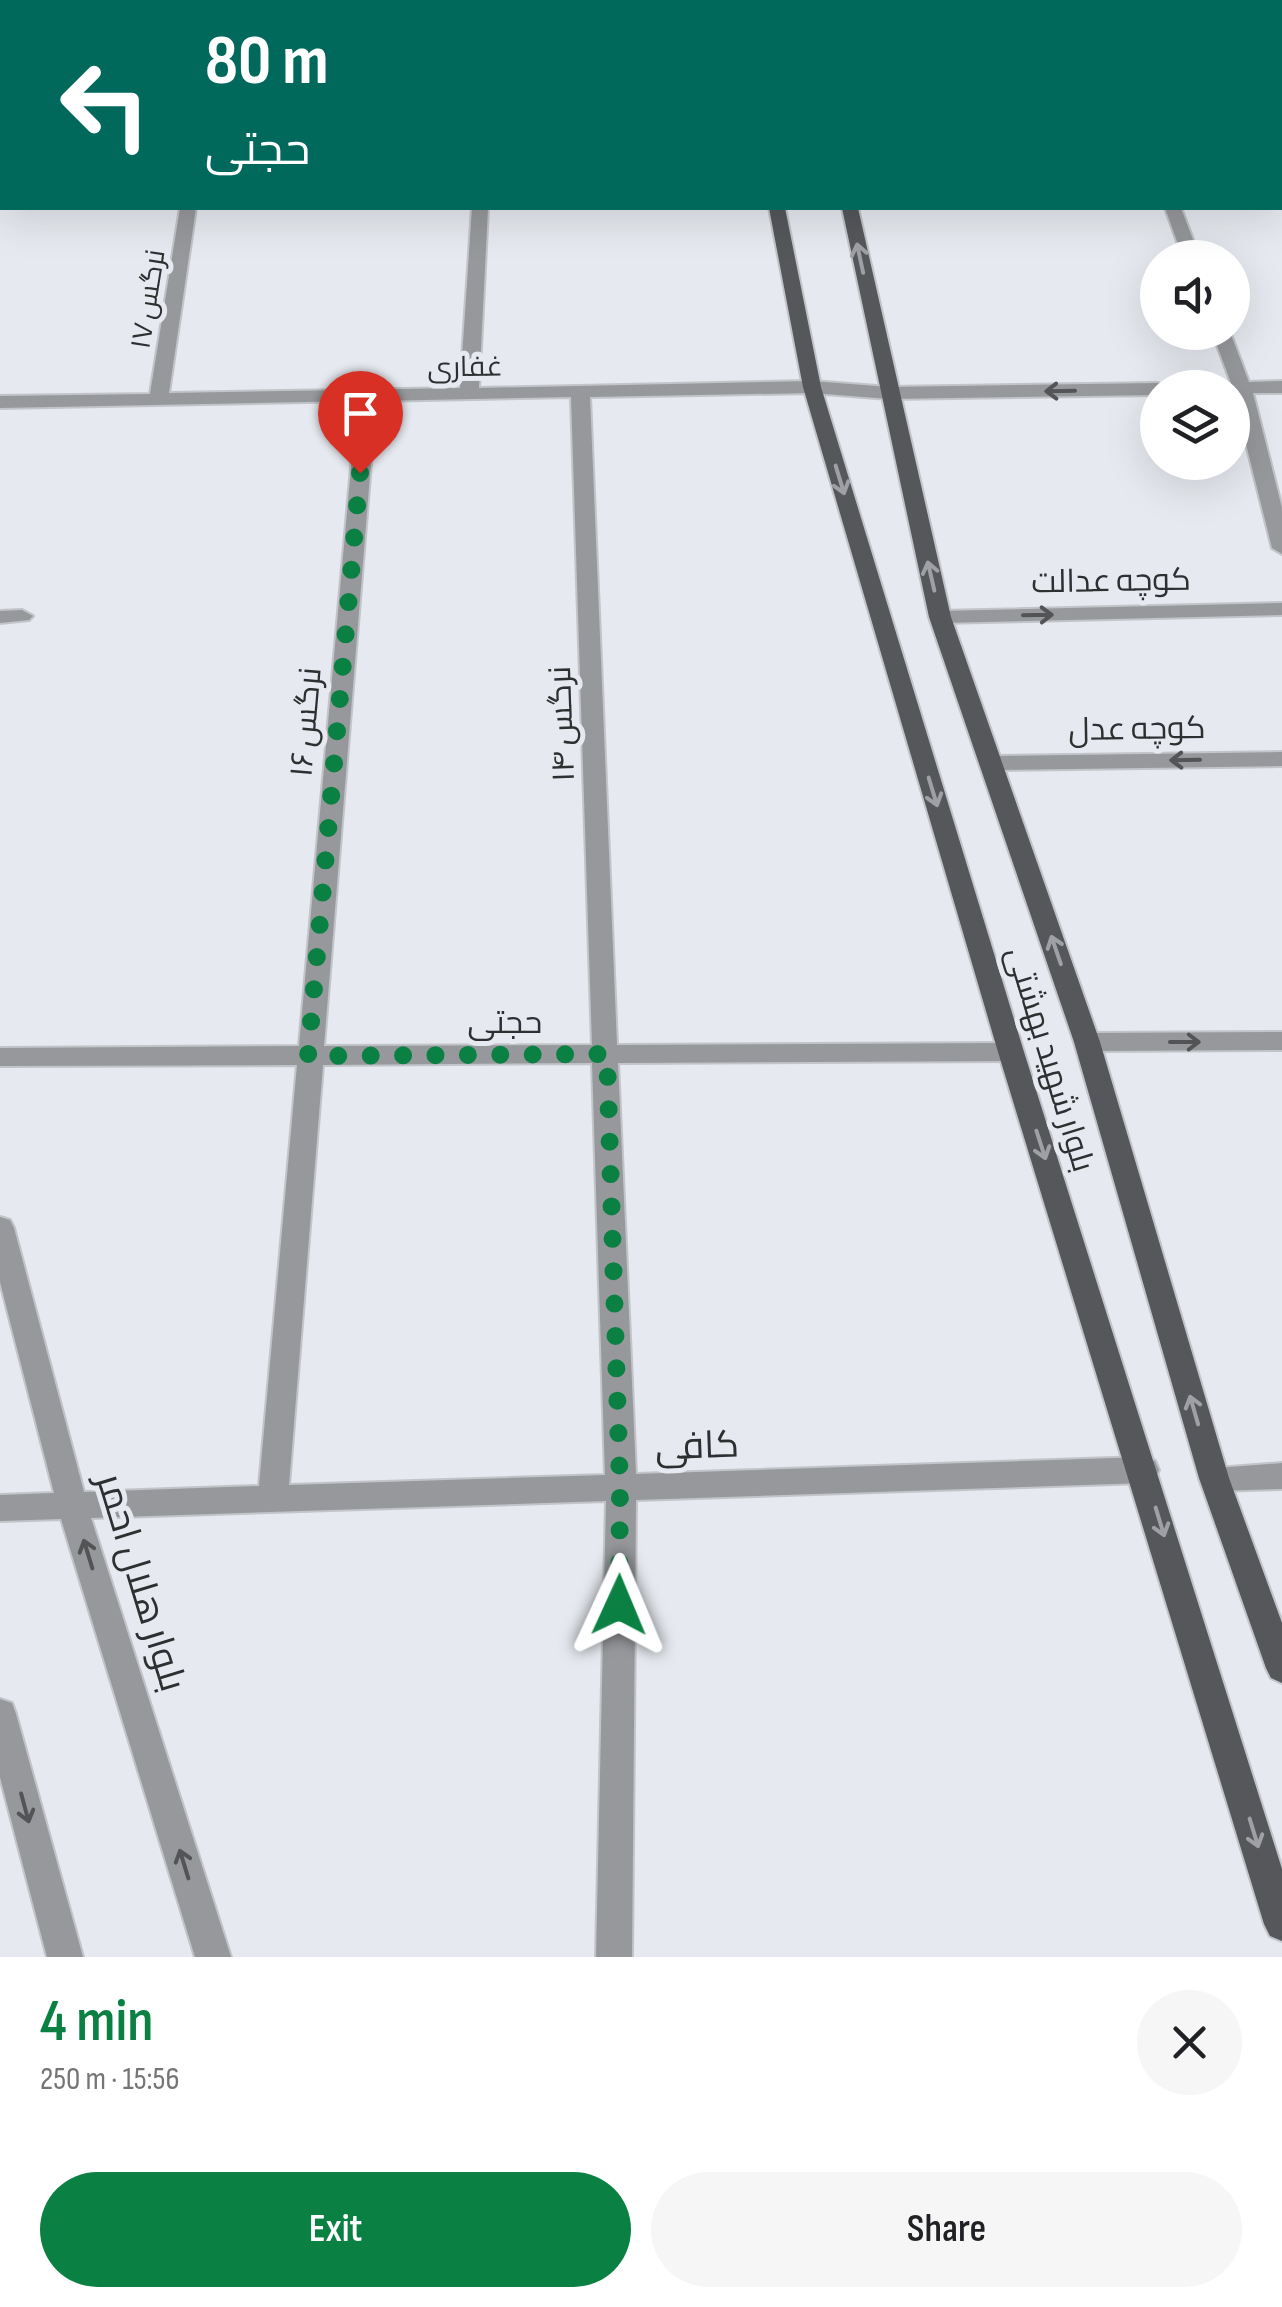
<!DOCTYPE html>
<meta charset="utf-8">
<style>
:root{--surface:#fff;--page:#f6f6f6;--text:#202124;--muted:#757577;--accent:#0b8043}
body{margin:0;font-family:"Sofia Sans Condensed",Cairo,sans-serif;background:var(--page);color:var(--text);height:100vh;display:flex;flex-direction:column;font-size:38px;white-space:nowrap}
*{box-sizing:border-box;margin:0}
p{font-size:32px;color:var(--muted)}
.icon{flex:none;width:55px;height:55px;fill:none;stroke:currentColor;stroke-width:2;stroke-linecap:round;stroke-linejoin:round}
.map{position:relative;height:1957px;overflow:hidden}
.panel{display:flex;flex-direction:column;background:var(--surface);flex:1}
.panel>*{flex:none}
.hud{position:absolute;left:0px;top:0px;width:1282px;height:210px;box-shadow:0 10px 40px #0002;background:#00695c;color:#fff;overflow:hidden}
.tools{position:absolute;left:1140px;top:240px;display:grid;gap:20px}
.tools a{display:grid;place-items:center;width:110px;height:110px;border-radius:50%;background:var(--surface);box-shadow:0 10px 40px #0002;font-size:50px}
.pin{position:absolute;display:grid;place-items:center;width:85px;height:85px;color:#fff;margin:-102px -42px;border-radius:50% 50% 50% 0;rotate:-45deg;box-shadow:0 0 10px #0007}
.pin .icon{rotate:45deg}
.me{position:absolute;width:110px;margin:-55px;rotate:1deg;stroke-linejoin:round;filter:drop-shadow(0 0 8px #0008)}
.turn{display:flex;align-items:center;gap:35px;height:210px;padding:0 40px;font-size:45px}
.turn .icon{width:130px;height:130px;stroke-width:2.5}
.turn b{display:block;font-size:70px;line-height:85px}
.round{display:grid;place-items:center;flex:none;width:105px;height:105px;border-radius:52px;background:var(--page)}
.summary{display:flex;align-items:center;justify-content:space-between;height:170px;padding:0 40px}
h1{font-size:60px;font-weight:600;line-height:75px;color:var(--accent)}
.primary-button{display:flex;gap:20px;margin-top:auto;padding:20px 40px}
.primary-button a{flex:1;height:115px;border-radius:60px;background:var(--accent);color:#fff;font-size:40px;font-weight:600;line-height:115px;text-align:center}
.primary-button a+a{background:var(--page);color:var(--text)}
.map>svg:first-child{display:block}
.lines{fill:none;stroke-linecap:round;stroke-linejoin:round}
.minor-casing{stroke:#c1c4c9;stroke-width:4}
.major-casing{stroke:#c1c4c9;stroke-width:4}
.minor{fill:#97989b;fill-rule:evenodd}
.major{fill:#55575b;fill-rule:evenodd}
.oneway{stroke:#9ea0a5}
.oneway2{stroke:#535456}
.route{stroke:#0b8043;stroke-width:18;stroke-dasharray:0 32.4}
.labels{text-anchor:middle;stroke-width:10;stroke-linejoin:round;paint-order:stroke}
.far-street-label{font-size:28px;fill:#2e2f31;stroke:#e6e9ef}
.street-label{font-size:32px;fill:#2e2f31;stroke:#e6e9ef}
.near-street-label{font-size:38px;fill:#2e2f31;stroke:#e6e9ef}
</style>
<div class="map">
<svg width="1282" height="1957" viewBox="0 0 1282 1957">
<rect width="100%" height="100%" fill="#e6e9ef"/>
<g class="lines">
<g class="minor-casing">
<path id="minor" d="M485,0H499V2H485Z
M0,114H2V124H0Z
M1280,138H1282V148H1280Z
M180,208H196L169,393L460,388L472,208H488L479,388L812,381L889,387L1158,383L1166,388H1158V395L889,399L812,393L590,397L617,1045L1011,1043L1024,1052L1011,1061L618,1063L636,1474L1144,1457L1155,1461L1159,1470L1155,1479L1144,1483L636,1500L632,1957H596L606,1501L91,1518L231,1957H195L61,1519L0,1521V1495L54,1493L0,1282V1217L10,1220L14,1228L84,1492L259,1486L297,1065L0,1066V1048L299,1046L357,401L0,408V396L150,394ZM571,397L592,1045L324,1046L376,401ZM592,1063L605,1475L289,1485L323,1065Z
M1165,208H1181L1200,258H1183Z
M1212,332H1230L1249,382L1282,381V393H1253L1282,508V554L1272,548L1232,388H1223L1231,383Z
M1282,603V615L940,623L929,617L940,611Z
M22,610L33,616L29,620L0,623V611Z
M1282,752V766L993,770L982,763L993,756Z
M1282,1032V1050L1087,1051L1074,1042L1087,1033Z
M1282,1463V1489L1214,1491L1203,1487L1199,1478L1203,1469Z
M0,1699L12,1703L16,1714L83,1957H47L0,1777Z"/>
</g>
<g class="major-casing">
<path id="major" d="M769,208H785L821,387L1024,1052L1282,1869V1941L1270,1936L1264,1924L998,1052L803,387Z
M842,208H858L951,617L1100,1042L1229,1478L1282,1623V1683L1271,1678L1266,1668L1199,1478L1074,1042L929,617Z"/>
</g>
<use href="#minor" class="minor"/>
<use href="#major" class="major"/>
</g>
<defs><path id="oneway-shaft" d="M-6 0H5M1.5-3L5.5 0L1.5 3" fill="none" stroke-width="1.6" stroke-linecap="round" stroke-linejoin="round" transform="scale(2.5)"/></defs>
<g class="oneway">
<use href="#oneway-shaft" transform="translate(860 258) rotate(-102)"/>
<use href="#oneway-shaft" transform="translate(840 480) rotate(73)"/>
<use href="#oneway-shaft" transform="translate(931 576) rotate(-103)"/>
<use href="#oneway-shaft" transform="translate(933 792) rotate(73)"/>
<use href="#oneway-shaft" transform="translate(1056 950) rotate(-109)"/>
<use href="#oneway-shaft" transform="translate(1041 1145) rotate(72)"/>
<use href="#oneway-shaft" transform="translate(1194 1410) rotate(-106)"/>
<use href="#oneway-shaft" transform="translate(1160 1522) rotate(73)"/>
<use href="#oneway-shaft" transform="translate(1254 1833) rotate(73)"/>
</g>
<g class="oneway2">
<use href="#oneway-shaft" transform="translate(1060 391) rotate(179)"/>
<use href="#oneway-shaft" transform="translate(1038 615) rotate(-1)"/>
<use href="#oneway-shaft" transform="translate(1185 760) rotate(179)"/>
<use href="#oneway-shaft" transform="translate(1185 1042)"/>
<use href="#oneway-shaft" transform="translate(88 1554) rotate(-107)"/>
<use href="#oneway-shaft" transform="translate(25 1808) rotate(75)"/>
<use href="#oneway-shaft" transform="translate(184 1864) rotate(-107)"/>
</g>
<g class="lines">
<path class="route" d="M360,473L308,1056L607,1054L620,1488L619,1605"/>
</g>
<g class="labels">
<g class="far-street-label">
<text transform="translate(147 299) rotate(-81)" y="10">نرگس ۱۷</text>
<text transform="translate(465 366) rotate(-1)" y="10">غفاری</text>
</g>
<g class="street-label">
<text transform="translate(1111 580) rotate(-1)" y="11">کوچه عدالت</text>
<text transform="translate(305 722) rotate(-85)" y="11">نرگس ۱۶</text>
<text transform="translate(561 724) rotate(-92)" y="11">نرگس ۱۴</text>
<text transform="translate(1137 728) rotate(-1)" y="11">کوچه عدل</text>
<text x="505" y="1033">حجتی</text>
<text transform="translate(1051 1059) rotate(73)" y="11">بلوار شهید بهشتی</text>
</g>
<g class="near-street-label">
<text transform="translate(697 1445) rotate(-2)" y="13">کافی</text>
<text transform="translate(142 1582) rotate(73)" y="13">بلوار هلال احمر</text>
</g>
</g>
</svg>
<div class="tools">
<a><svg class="icon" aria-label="sound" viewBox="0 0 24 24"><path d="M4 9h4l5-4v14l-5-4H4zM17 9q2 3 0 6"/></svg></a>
<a><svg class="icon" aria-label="layers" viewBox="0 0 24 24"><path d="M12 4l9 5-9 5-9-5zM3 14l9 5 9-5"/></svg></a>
</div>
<div class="pin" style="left:360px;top:473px;background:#d93025"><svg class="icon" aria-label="arrive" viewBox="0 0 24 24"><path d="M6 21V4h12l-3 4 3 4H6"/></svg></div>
<svg class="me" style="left:619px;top:1605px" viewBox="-20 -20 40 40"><path d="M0-17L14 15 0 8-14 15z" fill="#0b8043" stroke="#fff" stroke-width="4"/></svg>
<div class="hud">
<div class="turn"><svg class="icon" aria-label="left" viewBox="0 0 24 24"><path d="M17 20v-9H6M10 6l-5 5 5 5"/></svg><div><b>80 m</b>حجتی</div></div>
</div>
</div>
<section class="panel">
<div class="summary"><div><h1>4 min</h1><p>250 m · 15:56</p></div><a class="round"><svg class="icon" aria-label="close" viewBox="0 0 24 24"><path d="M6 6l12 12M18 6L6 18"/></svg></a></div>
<div class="primary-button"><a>Exit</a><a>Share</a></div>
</section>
